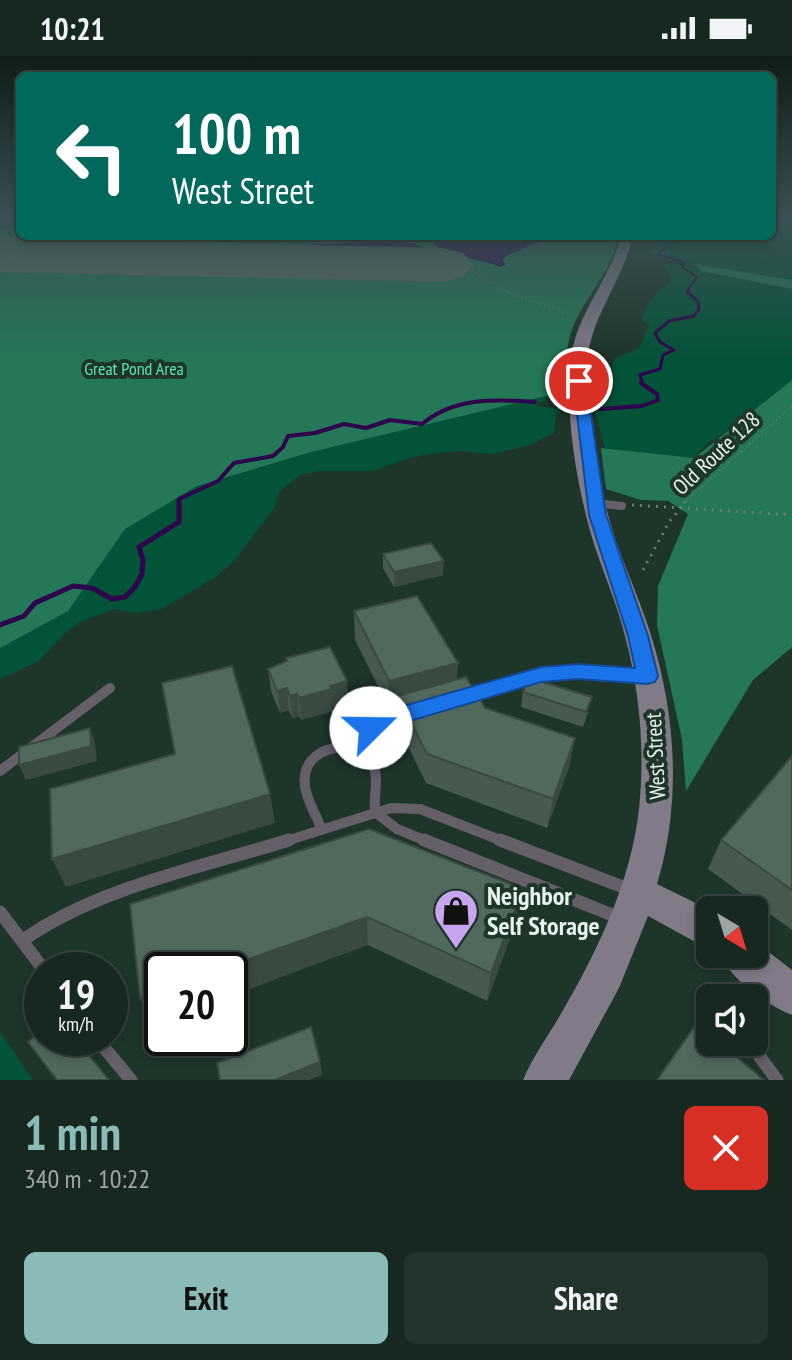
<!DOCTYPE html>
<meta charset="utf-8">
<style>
:root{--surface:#162820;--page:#23342d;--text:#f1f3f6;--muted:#9ea6a5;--line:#35443e;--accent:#8bbbb9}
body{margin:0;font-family:"PT Sans Narrow",sans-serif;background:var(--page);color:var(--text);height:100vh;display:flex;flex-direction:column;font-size:30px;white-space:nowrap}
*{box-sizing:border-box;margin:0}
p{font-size:26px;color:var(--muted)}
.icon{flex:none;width:44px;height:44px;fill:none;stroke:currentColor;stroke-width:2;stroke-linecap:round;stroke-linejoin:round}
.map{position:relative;height:1024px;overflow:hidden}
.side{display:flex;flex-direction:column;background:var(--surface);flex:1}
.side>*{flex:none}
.banner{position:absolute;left:16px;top:16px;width:760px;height:168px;border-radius:12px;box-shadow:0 4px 12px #0003,0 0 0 2px var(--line);background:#00695c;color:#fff;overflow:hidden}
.needle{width:52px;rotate:142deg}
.buttons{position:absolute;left:696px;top:840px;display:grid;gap:16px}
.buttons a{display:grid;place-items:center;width:72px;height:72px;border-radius:12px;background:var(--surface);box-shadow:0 4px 12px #0003,0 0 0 2px var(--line);font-size:40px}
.speed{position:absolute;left:24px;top:896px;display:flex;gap:16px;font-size:40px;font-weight:700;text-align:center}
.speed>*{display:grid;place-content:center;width:104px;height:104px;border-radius:50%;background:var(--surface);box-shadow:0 4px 12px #0003,0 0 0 2px var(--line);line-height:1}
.speed small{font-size:20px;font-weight:400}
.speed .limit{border:4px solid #111;border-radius:12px;background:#fff;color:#111}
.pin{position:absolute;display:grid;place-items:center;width:68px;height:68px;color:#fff;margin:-34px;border:4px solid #fff;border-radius:50%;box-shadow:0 2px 8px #0007}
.me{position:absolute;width:88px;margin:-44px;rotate:68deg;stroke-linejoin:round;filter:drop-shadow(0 0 6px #0008)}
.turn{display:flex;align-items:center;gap:28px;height:168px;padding:0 24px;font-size:36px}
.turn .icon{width:104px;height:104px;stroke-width:2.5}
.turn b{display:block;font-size:56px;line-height:68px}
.round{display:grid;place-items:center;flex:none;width:84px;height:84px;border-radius:12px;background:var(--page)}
.overview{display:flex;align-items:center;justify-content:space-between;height:136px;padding:0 24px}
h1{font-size:48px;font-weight:700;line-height:60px;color:var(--accent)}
.action{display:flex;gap:16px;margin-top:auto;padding:16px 24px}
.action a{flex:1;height:92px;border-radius:12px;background:var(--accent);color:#111;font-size:32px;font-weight:700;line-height:92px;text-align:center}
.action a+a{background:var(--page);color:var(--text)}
.status{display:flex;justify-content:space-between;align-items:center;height:56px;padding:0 40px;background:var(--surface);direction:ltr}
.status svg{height:22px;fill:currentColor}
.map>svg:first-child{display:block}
.green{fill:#035338}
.forest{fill:#247757}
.water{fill:#2e044c}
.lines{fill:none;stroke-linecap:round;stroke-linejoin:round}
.stream-far3{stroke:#2e044c;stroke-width:2}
.stream-far2{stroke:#2e044c;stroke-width:3}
.stream-far1{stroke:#2e044c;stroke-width:4}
.stream{stroke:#2e044c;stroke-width:5}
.runway{fill:#5e7268;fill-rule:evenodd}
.path-far1{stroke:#697d73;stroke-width:2;stroke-dasharray:1 3;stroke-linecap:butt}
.path{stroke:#697d73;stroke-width:3;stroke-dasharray:2 6;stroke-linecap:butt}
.lane-far2{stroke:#645f69;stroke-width:8}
.lane-far1{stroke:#645f69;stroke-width:10}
.lane{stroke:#645f69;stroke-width:13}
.secondary{fill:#817a89;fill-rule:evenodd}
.wall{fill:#465a50}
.shaded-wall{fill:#394a41}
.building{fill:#51695d;stroke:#394a41;stroke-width:2}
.route{fill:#1a73e8;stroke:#114b97;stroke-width:2}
.labels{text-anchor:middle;stroke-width:8;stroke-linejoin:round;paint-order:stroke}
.far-park-label{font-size:18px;fill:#58e7ad;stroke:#1e352a}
.street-label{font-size:22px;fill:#e6f3ec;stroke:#1e352a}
.near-poi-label{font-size:26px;font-weight:bold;fill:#e6f3ec;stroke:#1e352a;text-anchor:start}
</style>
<div class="status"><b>10:21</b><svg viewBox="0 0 49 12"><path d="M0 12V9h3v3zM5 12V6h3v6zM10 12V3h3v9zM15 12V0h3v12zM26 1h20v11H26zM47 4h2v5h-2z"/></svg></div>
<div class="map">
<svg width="792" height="1024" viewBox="0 0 792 1024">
<rect width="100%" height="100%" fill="#1e352a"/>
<path class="green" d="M772,161H792V227L669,204L650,197L657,187L651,180H772Z
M674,208L792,229V325L753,359L708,387L694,402L613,397L605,392L592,344L606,330L615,303L639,292L649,270L642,264C645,246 659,235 672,224L662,209Z
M0,229L559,336L574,347L548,342L536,350L562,353L556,359L554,377L530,389L492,398L458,395L437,397L409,402L373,415H318L300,419L279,436L274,452L235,504L216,521L161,553L137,557L114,553L80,566L64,578L39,605L0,623Z
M0,976L33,1024H0Z"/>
<path class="forest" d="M20,170V180H618C610,222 587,236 573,271C565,291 566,314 567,335L311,396L197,430L125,473L68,555L0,592V174Z
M693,208L792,224V233L702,215Z
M792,324V591L753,624L686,735L682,684L657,569L658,530L688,458L668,445L641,444L606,433L601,392L694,402Z"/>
<path class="water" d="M156,180L176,184L183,193L224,196L174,199L148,195L146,188Z
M445,180H563L541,185L508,199L503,203L505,209L500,211C476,201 451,202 430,185Z
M399,185L413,187L430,195L410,201H357L325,194L300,195L291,192C297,187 382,186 399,185Z"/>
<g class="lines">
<path class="stream-far3" d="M683,180L657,198L683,206L682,211L697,221L687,236"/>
<path class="stream-far2" d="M643,329L640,319L660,313L663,299L674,294L660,286L655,277L669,265L694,260L699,253L698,245L687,236L689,234"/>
<path class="stream-far1" d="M601,353L642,350L658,344L657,338L641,327
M179,447V443L218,425L234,407L273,400L283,391L288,380L315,377L344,368L366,372L390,364L422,368C455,341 494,343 535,346"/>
<path class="stream" d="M0,569L24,560L35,547L73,530L92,532L112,543L125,541L135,531L142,518L143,504L139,491L179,466V445"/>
<path class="runway" d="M0,182L443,192L463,197L472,209L463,221L443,226L0,216Z"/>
<path class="path-far1" d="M196,180L241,185L417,180
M414,180L511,238L575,260
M0,204L56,190L76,180
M684,447L792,350"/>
<path class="path" d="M632,449L792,459
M643,514L669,466L686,445"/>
<path class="lane-far2" d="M595,447L622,450"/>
<path class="lane-far1" d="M468,640L553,617L578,615L643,620
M357,694L376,670L405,658
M0,715L110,632
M321,772C315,756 302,737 305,719C309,689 358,681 372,707C380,721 373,741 375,756L397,773L429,786
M283,786L391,752L420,753L505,786"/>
<path class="lane" d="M424,784L620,862
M500,784L631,834
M0,856L44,914
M22,885C95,832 203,811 289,784
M754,967L760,1001L777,1024
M96,982L131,1024"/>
<path class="secondary" d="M621,180H633C623,226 588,263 587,311C586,369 598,430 616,485C627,516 640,545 650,576C676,657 682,746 657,828L710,854V894L648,860L619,932L569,1024H523C533,1000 549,979 562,956C598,894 631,825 639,753C645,694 640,637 625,580C617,548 604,519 594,488C577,433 563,354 572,296C579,255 611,221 621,180Z
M754,885L792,914V959C767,949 730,923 720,898H754Z"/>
</g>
<path class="wall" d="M383,498L443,519L394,531L383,512Z
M354,555L457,624L485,652L575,682L569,711L547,772L426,727L397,668V652L390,654L355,584Z
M268,613L347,625L348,647L333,651V655L301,664L299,660L292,662L289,654L280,657L271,635Z
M523,636L588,656L583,671L521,651Z
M792,700V874L708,813L721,784Z
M130,848L518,861L487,945L368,889L162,914V965L152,968L140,942Z
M28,986L109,1024H56Z"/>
<path class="shaded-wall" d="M444,505L443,519L394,531V516Z
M458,607L456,636L397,640V652L390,654L389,625Z
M347,625L348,647L333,651V655L301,664L299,642L330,630Z
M287,632L289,654L280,657L277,635Z
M297,638L299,660L292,662L290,640Z
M90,672L95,687L97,705L26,724L19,709Z
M575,682L569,711L547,772L553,743Z
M270,738L275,767L66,831L52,803Z
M523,833L518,861L487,945L491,917Z
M367,861L368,889L230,940V914H218Z
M162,934V965L152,968L140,942Z
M320,1006L322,1019L309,1024H275Z"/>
<path class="building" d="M431,487L444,505L394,516L383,498Z
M417,540L458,607L389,625L354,555Z
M330,591L347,625L330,630L332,633L299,642L297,638L290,640L287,632L277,635L268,613L287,605L286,602Z
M232,610L270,738L52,803L50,733L175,698L162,627Z
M466,621L485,652L575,682L553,743L427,698L397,640Z
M529,622L592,641L586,656L523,636Z
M90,672L91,690L19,709V691Z
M792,700V834L721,784Z
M369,773L523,833L491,917L367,861L218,914H162V934L140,942L130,848Z
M697,967L710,978V986H719L764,1024H657Z
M311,971L320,1006L275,1024H220L217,1007Z
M42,973V982H75L109,1024H57L28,986Z"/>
<linearGradient id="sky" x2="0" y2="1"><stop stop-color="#101d17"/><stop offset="0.53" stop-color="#3b5155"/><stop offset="1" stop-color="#3b5155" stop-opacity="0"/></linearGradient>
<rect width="792" height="304" fill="url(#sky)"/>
<path class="route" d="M579,322L586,325L606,459L648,580L658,620L655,626L647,628L578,623L541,626L390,671L371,680L363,678L359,672L363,665L375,658L541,611L578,608L635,612L628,580L589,459L573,325Z"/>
<defs>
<g id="shop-pin" transform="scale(2.3)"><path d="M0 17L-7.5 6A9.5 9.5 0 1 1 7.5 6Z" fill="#c8a6ef" stroke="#1e352a"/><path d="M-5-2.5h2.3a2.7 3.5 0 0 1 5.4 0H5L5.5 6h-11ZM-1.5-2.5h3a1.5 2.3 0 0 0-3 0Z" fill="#111"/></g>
</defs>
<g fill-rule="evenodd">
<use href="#shop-pin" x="456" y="855"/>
</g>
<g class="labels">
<g class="far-park-label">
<text x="134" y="319">Great Pond Area</text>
</g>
<g class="street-label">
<text transform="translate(716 397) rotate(-43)" y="8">Old Route 128</text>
<text transform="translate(655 700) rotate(-93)" y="8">West Street</text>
</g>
<g class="near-poi-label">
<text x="487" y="849">Neighbor<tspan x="487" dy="30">Self Storage</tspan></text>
</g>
</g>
</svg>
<div class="buttons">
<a><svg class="needle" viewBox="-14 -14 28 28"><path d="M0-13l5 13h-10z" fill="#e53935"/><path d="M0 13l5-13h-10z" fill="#9ea6a5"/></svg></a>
<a><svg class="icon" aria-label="sound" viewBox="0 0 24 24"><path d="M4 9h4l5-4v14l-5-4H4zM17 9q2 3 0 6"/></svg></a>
</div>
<div class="speed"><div>19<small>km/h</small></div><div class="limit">20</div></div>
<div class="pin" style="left:579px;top:325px;background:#d93025"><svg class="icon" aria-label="arrive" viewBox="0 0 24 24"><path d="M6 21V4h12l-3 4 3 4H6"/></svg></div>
<svg class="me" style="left:371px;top:672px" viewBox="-20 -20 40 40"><circle r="19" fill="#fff"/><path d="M0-13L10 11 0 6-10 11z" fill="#1a73e8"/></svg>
<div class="banner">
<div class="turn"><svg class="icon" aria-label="left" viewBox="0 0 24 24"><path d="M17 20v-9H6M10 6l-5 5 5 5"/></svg><div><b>100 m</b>West Street</div></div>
</div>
</div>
<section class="side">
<div class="overview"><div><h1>1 min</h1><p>340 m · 10:22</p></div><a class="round" style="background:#d93025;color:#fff"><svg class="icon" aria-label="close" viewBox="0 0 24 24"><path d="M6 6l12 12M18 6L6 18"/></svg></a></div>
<div class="action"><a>Exit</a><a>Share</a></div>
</section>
